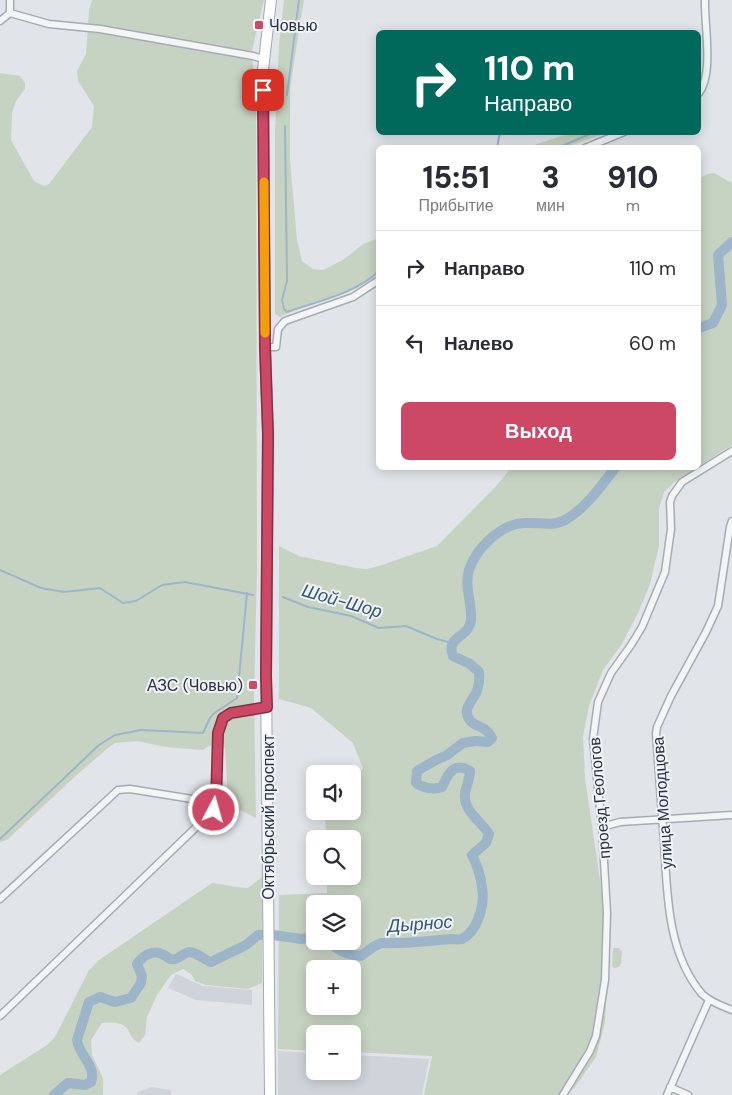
<!DOCTYPE html>
<html lang="ru">
<meta charset="utf-8">
<style>
:root{--surface:#fff;--page:#f7f7f7;--text:#2b2b33;--muted:#7c7c81;--line:#e1e1e2;--accent:#cc4865}
body{margin:0;font-family:"DM Sans",sans-serif;background:var(--page);color:var(--text);height:100vh;display:flex;flex-direction:column;font-size:19px;white-space:nowrap}
*{box-sizing:border-box;margin:0}
p{font-size:16px;color:var(--muted)}
.icon{flex:none;width:28px;height:28px;fill:none;stroke:currentColor;stroke-width:2;stroke-linecap:round;stroke-linejoin:round}
.map{position:relative;flex:1;overflow:hidden}
.panel{position:absolute;left:376px;top:145px;width:325px;height:325px;display:flex;flex-direction:column;background:var(--surface);border-radius:8px;box-shadow:0 2px 12px #0003}
.panel>*{flex:none}
.guide{position:absolute;left:376px;top:30px;width:325px;height:105px;border-radius:8px;box-shadow:0 2px 12px #0003;background:#00695c;color:#fff;overflow:hidden}
.fabs{position:absolute;left:306px;top:765px;display:grid;gap:10px}
.fabs a{display:grid;place-items:center;width:55px;height:55px;border-radius:8px;background:var(--surface);box-shadow:0 2px 12px #0003;font-size:25px}
.pin{position:absolute;display:grid;place-items:center;width:42px;height:42px;color:#fff;margin:-21px;border-radius:10px;box-shadow:0 2px 8px #0006}
.me{position:absolute;width:55px;margin:-28px;rotate:6deg;stroke-linejoin:round;filter:drop-shadow(0 0 4px #0008)}
.turn{display:flex;align-items:center;gap:18px;height:105px;padding:0 25px;font-size:22px}
.turn .icon{width:65px;height:65px;stroke-width:2.5}
.turn b{display:block;font-size:35px;line-height:42px}
.eta{display:flex;justify-content:space-evenly;align-items:center;height:85px;text-align:center}
.eta b{font-size:30px;font-weight:800;line-height:35px}
.cta{display:flex;gap:10px;margin-top:auto;padding:10px 25px}
.cta a{flex:1;height:58px;border-radius:8px;background:var(--accent);color:#fff;font-size:20px;font-weight:800;line-height:58px;text-align:center}
ul{padding:0;list-style:none}
li{display:flex;align-items:center;gap:15px;height:75px;padding:0 25px;border-top:1px solid var(--line)}
li div{flex:1}
li b{display:block;font-size:19px}
li em{font-style:normal}
.map>svg:first-child{display:block}
.built{fill:#cfd4db}
.green{fill:#c7d3c2;fill-rule:evenodd}
.lines{fill:none;stroke-linecap:round;stroke-linejoin:round}
.stream{stroke:#9cb5c8;stroke-width:2}
.river{stroke:#9cb5c8;stroke-width:10}
.minor-casing{stroke:#a6acb3;stroke-width:9}
.primary-casing{stroke:#a0aab5;stroke-width:12}
.minor{stroke:#f3f5f7;stroke-width:6}
.primary{stroke:#fff;stroke-width:10}
.route-casing{stroke:#852f42;stroke-width:12}
.route{stroke:#cc4865;stroke-width:9}
.slow{stroke:#f59e0b;stroke-width:9}
.poi-dot{fill:#cc4865;stroke:#f0f3f7;stroke-width:2}
.labels{text-anchor:middle;stroke-width:4;stroke-linejoin:round;paint-order:stroke}
.poi-label{font-size:16px;fill:#293340;stroke:#f0f3f7;text-anchor:start}
.street-label{font-size:16px;fill:#293340;stroke:#f0f3f7}
.water-label{font-size:18px;font-style:italic;fill:#345574;stroke:#f0f3f7}
</style>
<div class="map">
<svg width="732" height="1095" viewBox="0 0 732 1095">
<rect width="100%" height="100%" fill="#e1e5e9"/>
<path class="built" d="M176,974L203,986L252,990V1005L196,1000L168,988Z
M278,1051L315,1053V1071H352L353,1055L429,1059L422,1095H278Z
M152,1087L171,1090V1095H137L138,1092Z"/>
<path class="green" d="M92,0H264L252,51V60L256,81L257,571L254,696L256,818L236,808L228,797L225,748C216,741 212,744 203,750L165,747L137,741L115,743L108,748L80,772L7,840L0,842V73L20,76L25,83V89L16,101L12,113L11,140L34,181L44,186L49,184L92,127L94,106L78,81L77,71L86,54L89,10Z
M284,0H304L290,88V160L297,240L302,261L313,269L323,270L343,260L363,244L379,238V273C351,297 313,301 280,317L275,314V132L279,45Z
M571,133H606L567,147H528Z
M714,173L732,183V445L699,466V179L707,174Z
M511,468H697L675,482L664,492L659,509V546L650,584L639,611L622,644L603,670L589,706L583,736L585,778L609,941L605,1023L596,1057L575,1087L567,1095H424L432,1056L353,1052L352,1034H315V1051L278,1049L279,895L327,893V876H352V839H326L325,811H352L353,784L363,768L353,743L311,708L279,699V546L299,556L356,568L366,569L379,566L437,546L497,485ZM315,904H352V941H315ZM315,969H352V1006H315Z
M262,877V983L248,989L206,985L195,981L192,975L183,969L171,975L157,995L147,1017L145,1035L139,1043C132,1039 132,1037 128,1030C123,1021 111,1023 102,1023L91,1040L92,1055L103,1078V1095H0V1075L47,1045L55,1037L89,970L99,960L212,883C224,884 236,888 248,888Z
M613,948H619L622,951L621,964L619,967L614,968L612,966Z"/>
<g class="lines">
<path class="stream" d="M287,95L299,0
M285,126L287,281L282,300L284,309L287,312C318,301 355,294 379,271
M497,148L500,132
M557,148L595,132
M0,570L41,588L64,592L100,588L123,603L136,601L162,585L185,582L253,595
M283,597L308,607L351,616L379,628L406,626L437,639L452,643
M0,839L99,745L115,735L141,730L203,733L210,718L213,714L237,698L247,593"/>
<path class="river" d="M699,328L713,323L722,305L718,255L732,242
M327,941C340,951 344,954 361,956L373,947L381,943C405,944 428,941 451,939C455,939 458,940 462,939C478,931 485,904 482,888C481,876 477,865 472,855L486,843L489,834C481,821 463,811 465,794C466,786 470,779 470,771C454,761 448,774 442,787C433,790 424,788 416,783L417,771L436,760L447,755L463,743L476,741L488,742L492,738C485,724 474,728 469,719C462,709 473,700 477,691C479,684 480,679 479,672L470,664L453,656C445,635 470,639 471,619C472,602 464,587 469,570C476,549 500,524 524,523C538,522 552,527 565,520C585,509 602,485 615,468
M54,1095L68,1083L85,1085L91,1082C97,1066 79,1056 77,1040L89,1002L100,997L115,1002L131,998L141,983L142,976L137,964C143,955 154,949 164,955C166,956 169,959 171,959C177,961 183,953 189,952C197,952 204,960 211,962L246,945L258,935H273L302,939L315,936"/>
<g class="minor-casing">
<path id="minor" d="M10,0V13L49,24L100,29L253,56L264,59
M0,21L10,13
M699,93C714,74 704,24 705,0
M585,148L624,132
M265,347H276L278,329L285,321L353,297L379,280
M732,521L730,527L718,606L706,632L671,696L657,727L656,734C659,770 661,806 664,841C667,892 667,953 702,994C710,1002 722,1006 732,1010
M602,827L620,822L732,815
M0,899L118,790L130,789L217,803
M0,1016L214,810L217,803L218,733L223,718L231,713L267,707
M670,1087L688,1095
M563,1095L590,1051L596,1036L605,980L607,913L602,827L593,739L598,702L611,673L631,645L642,627L665,572L671,529L670,502L672,496L682,482L732,451
M667,1095L709,1000"/>
</g>
<g class="primary-casing">
<path id="primary" d="M270,1095L266,676L268,434L265,347L263,70L271,0"/>
</g>
<use href="#minor" class="minor"/>
<use href="#primary" class="primary"/>
</g>
<g class="lines">
<g class="route-casing">
<path id="route" d="M214,810L216,803L218,733L223,718L231,713L267,707L266,676L268,434L265,347L263,90"/>
</g>
<use href="#route" class="route"/>
<path class="slow" d="M264,182L265,333"/>
</g>
<g class="poi-dot">
<rect x="254" y="20" width="10" height="10" rx="2.5"/>
<rect x="248" y="680" width="10" height="10" rx="2.5"/>
</g>
<g class="labels">
<g class="poi-label">
<text x="269" y="31">Човью</text>
<text x="243" y="691" text-anchor="end">АЗС (Човью)</text>
</g>
<g class="street-label">
<text transform="translate(599 798) rotate(-95)" y="6">проезд Геологов</text>
<text transform="translate(662 803) rotate(-94)" y="6">улица Молодцова</text>
<text transform="translate(268 817) rotate(-90)" y="6">Октябрьский проспект</text>
</g>
<g class="water-label">
<text transform="translate(342 601) rotate(16)" y="6">Шой-Шор</text>
<text transform="translate(420 924) rotate(-4)" y="6">Дырнос</text>
</g>
</g>
</svg>
<div class="fabs">
<a><svg class="icon" aria-label="sound" viewBox="0 0 24 24"><path d="M4 9h4l5-4v14l-5-4H4zM17 9q2 3 0 6"/></svg></a>
<a><svg class="icon" aria-label="search" viewBox="0 0 24 24"><circle cx="10" cy="10" r="6"/><path d="M15 15l6 6"/></svg></a>
<a><svg class="icon" aria-label="layers" viewBox="0 0 24 24"><path d="M12 4l9 5-9 5-9-5zM3 14l9 5 9-5"/></svg></a>
<a>+</a>
<a>−</a>
</div>
<div class="pin" style="left:263px;top:90px;background:#d93025"><svg class="icon" aria-label="arrive" viewBox="0 0 24 24"><path d="M6 21V4h12l-3 4 3 4H6"/></svg></div>
<svg class="me" style="left:214px;top:810px" viewBox="-20 -20 40 40"><circle r="17" fill="#cc4865" stroke="#fff" stroke-width="3"/><path d="M0-11L8 9 0 5-8 9z" fill="#fff"/></svg>
<div class="guide">
<div class="turn"><svg class="icon" aria-label="right" viewBox="0 0 24 24"><path d="M7 20v-9h11M14 6l5 5-5 5"/></svg><div><b>110 m</b>Направо</div></div>
</div>
<section class="panel">
<div class="eta">
<div><b>15:51</b><p>Прибытие</p></div>
<div><b>3</b><p>мин</p></div>
<div><b>910</b><p>m</p></div>
</div>
<ul>
<li><svg class="icon" aria-label="right" viewBox="0 0 24 24"><path d="M7 20v-9h11M14 6l5 5-5 5"/></svg><div><b>Направо</b></div><em>110 m</em></li>
<li><svg class="icon" aria-label="left" viewBox="0 0 24 24"><path d="M17 20v-9H6M10 6l-5 5 5 5"/></svg><div><b>Налево</b></div><em>60 m</em></li>
</ul>
<div class="cta"><a>Выход</a></div>
</section>
</div>
